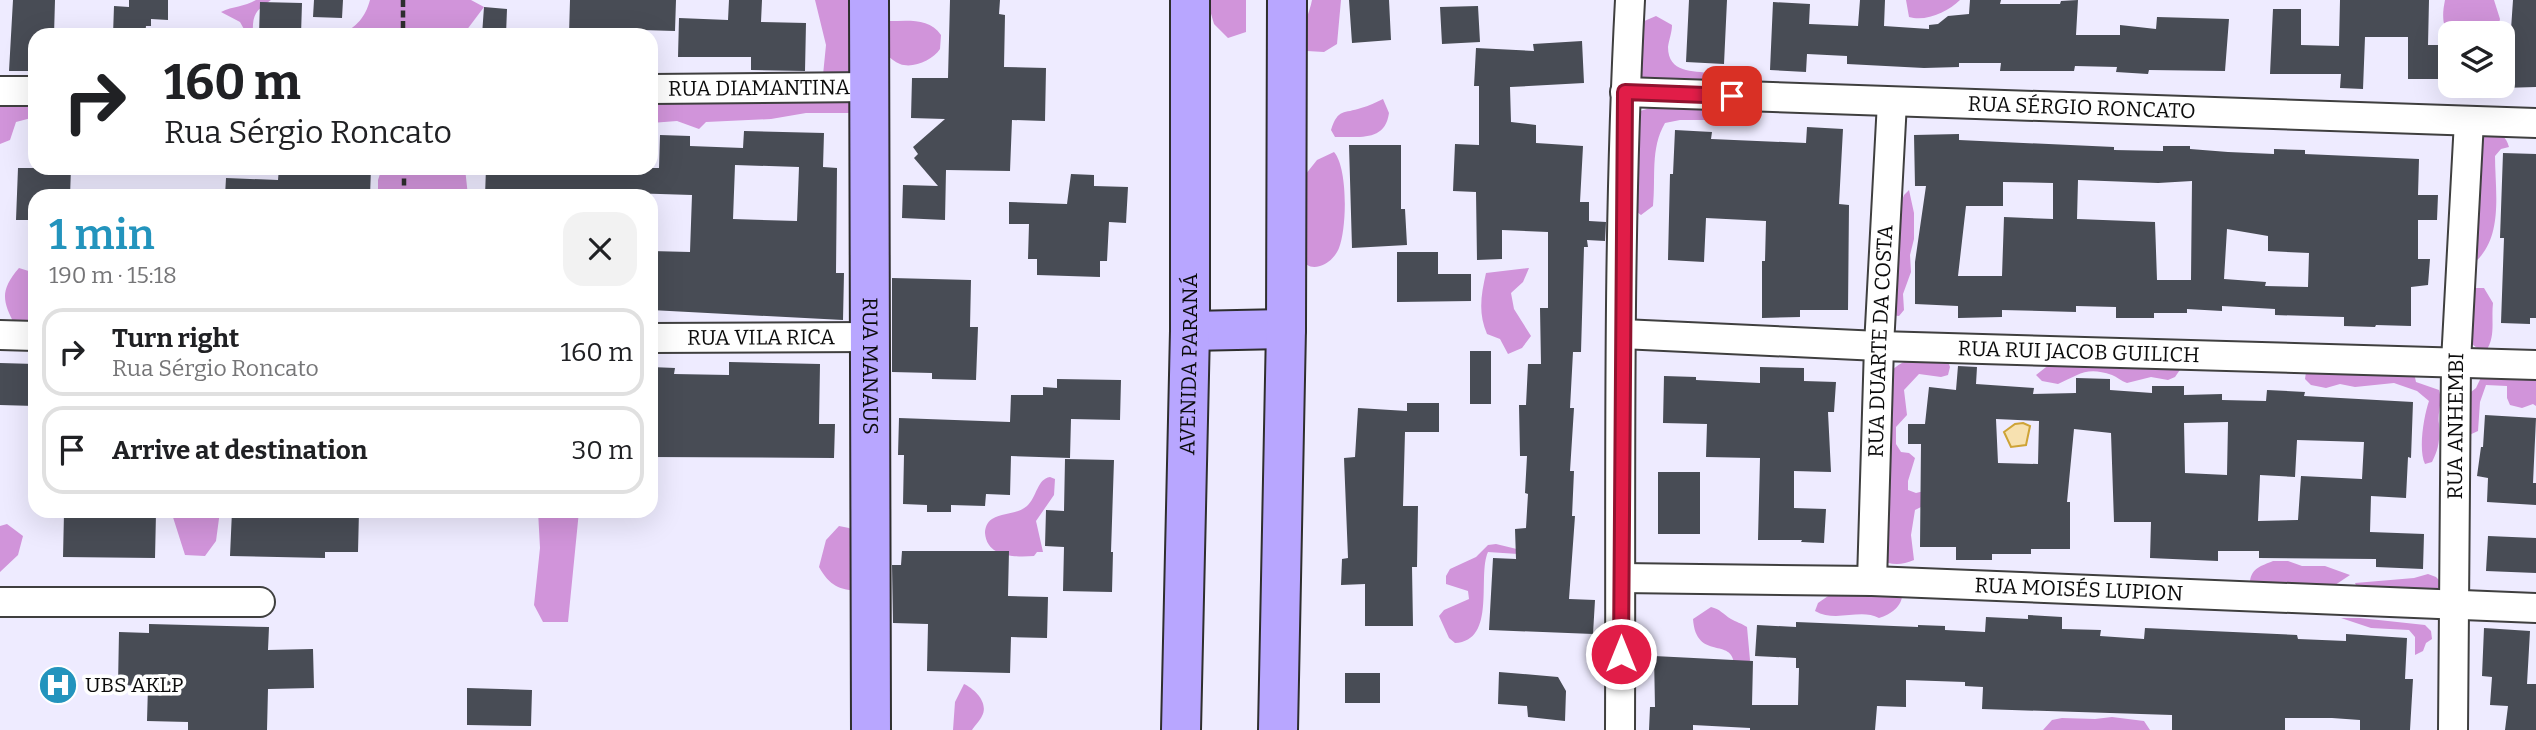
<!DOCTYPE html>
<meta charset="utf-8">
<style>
:root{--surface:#fff;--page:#f2f2f2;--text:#202124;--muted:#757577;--line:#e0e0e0;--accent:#2394bd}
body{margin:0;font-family:Bitter,serif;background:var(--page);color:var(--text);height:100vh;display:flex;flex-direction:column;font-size:26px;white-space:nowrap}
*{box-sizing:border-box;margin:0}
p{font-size:23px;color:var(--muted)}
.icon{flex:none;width:38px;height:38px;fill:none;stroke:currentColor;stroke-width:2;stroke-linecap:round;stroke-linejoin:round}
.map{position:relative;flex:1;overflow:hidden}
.details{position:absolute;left:28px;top:189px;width:630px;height:329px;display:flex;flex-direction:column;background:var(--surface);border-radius:21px;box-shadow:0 7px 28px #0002}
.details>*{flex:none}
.top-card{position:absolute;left:28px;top:28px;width:630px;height:147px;border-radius:21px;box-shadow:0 7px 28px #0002;background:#fff;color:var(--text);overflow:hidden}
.fabs{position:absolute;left:2438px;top:21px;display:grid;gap:14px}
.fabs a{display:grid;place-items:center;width:77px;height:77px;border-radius:14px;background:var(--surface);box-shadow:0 7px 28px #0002;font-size:35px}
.pin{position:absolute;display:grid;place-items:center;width:60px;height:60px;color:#fff;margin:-30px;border-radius:14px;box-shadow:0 4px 10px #0006}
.me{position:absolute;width:77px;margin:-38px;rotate:0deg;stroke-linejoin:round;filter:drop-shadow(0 0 5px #0008)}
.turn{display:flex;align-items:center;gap:24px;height:147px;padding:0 21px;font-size:32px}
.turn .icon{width:91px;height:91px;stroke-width:2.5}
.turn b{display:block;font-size:49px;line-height:60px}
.round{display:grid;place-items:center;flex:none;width:74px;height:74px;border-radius:21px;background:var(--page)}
.summary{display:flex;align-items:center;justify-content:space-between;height:119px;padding:0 21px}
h1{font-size:42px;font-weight:600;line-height:52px;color:var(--accent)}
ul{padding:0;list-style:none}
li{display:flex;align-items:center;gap:21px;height:88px;margin:0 14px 10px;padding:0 7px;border:4px solid var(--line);border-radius:21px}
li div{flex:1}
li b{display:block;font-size:26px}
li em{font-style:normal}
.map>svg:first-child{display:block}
.forest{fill:#d194da}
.water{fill:#f7e1b0;stroke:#cea336;stroke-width:2}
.building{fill:#484c55;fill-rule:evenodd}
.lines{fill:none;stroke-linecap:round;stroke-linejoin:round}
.street-casing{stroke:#3f3f3f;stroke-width:32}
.secondary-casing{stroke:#2e2e2e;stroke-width:42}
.path{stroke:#2e2e2e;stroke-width:4.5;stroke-dasharray:7 3.5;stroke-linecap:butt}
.street{stroke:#fff;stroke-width:28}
.secondary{stroke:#b8a6ff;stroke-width:38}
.route-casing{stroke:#92132f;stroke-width:18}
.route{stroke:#e11d48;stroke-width:12}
.labels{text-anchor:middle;stroke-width:7;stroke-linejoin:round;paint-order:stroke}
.street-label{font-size:21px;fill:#0c0c0c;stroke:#fff}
.poi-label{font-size:21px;fill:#0c0c0c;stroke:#fff;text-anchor:start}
</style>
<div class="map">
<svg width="2536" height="730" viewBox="0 0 2536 730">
<rect width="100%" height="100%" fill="#eeebff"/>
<path class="forest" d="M256,0H271C255,11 252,15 253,35H243L245,31L240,22L221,12C233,6 244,7 256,0Z
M370,0H471L484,7L463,35H341C357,26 365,18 370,0Z
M815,0H862L856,105L849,113H806L771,119L706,122L699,129L677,121L651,123V96L823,75L826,45Z
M1207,0H1246V32L1228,38L1214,24Z
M1312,0H1341L1337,44L1324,52L1307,51C1297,36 1309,16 1312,0Z
M1906,0H1960C1948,12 1926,22 1909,17Z
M2445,0H2494L2500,19L2497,33H2450V38C2442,25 2442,15 2445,0Z
M1656,16L1672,25C1672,32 1669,40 1668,47C1668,73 1693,71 1711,73L1714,81L1707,85L1640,78L1642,22Z
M884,21C904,22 928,16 941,35L940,49C933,60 913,69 900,64C895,62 890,58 886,54Z
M2450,58V86H2484C2477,104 2450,100 2447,81C2446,73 2448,65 2450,58Z
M35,82V117L16,122L10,140L0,144V87Z
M1383,99L1389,113C1385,143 1357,136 1335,137L1331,130C1338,108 1344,114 1361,108C1369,106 1376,102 1383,99Z
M1671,102L1704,106L1710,120H1680L1665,123C1650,149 1656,177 1653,206L1641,215L1629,206L1634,126L1640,111Z
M2491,133C2501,134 2506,136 2509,147L2501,149L2495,156C2495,190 2504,237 2475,262V206L2480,200L2478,141Z
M1334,152C1348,168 1347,228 1339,248C1336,256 1328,264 1320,266C1311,269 1306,265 1301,259V180L1317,160Z
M382,168H465L468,196H378V180Z
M1909,190L1914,213V239L1910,255L1911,272L1903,294L1904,310L1899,316L1891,315L1901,203L1904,195Z
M19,268L35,273V333L15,325C2,301 0,290 19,268Z
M1529,268L1523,282L1511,293L1514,309L1531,336L1522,348L1508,354L1500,339L1487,334C1478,313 1481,295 1486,273Z
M2475,288H2484L2493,303C2491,320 2496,336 2486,351C2463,347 2465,323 2462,304Z
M1947,359L1950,367L1948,375L1941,377L1919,374L1904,390L1907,415L1896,427V444L1901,452L1909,453L1915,458L1908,481V490L1916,493L1924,491L1921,507L1915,510L1911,535L1914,560C1900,566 1891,565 1877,559L1891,372C1904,355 1928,359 1947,359Z
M2055,360L2186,361L2175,377L2168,380L2151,377L2127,383C2121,381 2117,377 2112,375C2086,366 2079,375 2058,384L2042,381L2036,375Z
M2485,369L2536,371V411V406L2533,404L2522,408L2510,405L2507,398V386L2486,385L2480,402L2478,431L2467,436L2466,396L2476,388Z
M2365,370L2369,376L2414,373L2416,382L2439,390C2443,403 2437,412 2439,424C2440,439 2439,448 2432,462L2425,464C2418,450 2424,415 2429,401L2417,391L2394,383L2355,387L2340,384L2326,388L2311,385L2305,379L2306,372L2335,371L2342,375L2350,371Z
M1050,477L1055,479L1054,495L1036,521L1043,552H1037L1034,556C1016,557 987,558 985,533C985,528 987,522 992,519C1004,512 1016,515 1027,506C1037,497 1037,479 1050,477Z
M171,511H220L216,541L205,556L185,555Z
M538,511H579L568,622H543L534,605L540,548Z
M7,524L23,536L18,555L0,572V526Z
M839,526L849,528L859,535L860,591C839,590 830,586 819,567L826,540Z
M1496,544L1529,552L1518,554L1488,552C1477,576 1497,641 1455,643L1449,638L1439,616L1444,610L1469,599L1468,591L1446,584V576L1450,569L1476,557L1488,545Z
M2273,561H2288L2302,566H2325L2350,575L2335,585L2326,587L2253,586L2250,581C2252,568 2261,566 2273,561Z
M2428,574L2436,577L2447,588L2442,594L2359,592L2355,583L2414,578Z
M1902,591C1904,605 1892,614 1879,618C1860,608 1836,623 1815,611L1818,603L1831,594Z
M1711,607C1720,609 1723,614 1731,619C1736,622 1741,623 1747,627L1750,660L1748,668L1734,665C1733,636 1696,662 1693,619Z
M2341,618H2360L2425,625L2431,631L2432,639L2426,643L2423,651L2415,655V637L2409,630L2371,628Z
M964,684C975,689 989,703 982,716C980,721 975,725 972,730H953L955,702Z
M2112,717L2144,721L2150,730H2043L2052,720L2062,718L2095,719Z"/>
<path class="water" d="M2023,423L2030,426L2026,445L2011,447L2004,432L2015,424Z"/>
<path class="building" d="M13,0H55L54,35H35V71H9Z
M129,0H168V20L151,19V26H146L145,35H113L114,6L129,7Z
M314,0H343L342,18L313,17Z
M570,0H676L675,31L608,29V35H569Z
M729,0H762L761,22L806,23L805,71L751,70V57H678L679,18L728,20Z
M950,0H1000L999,14L1005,15L1004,67L1046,68L1045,121L1012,120L1010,171L946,170L945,220L902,218L903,185L938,186L914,158L918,154L913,147L945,119L911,118L912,78H948Z
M1349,0H1389L1391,40L1352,43Z
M1689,0H1727L1724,64L1686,62Z
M1860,0H1885L1884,26L1929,29V25L1938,24L1948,16L1969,14L1970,0H2001L2000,4H2060L2061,1L2078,0L2076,35H2120V25L2156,29L2157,17L2229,19L2225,71L2149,70L2148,74L2116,72L2117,67L2075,66L2074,71H2000L2001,63H1959V67L1924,68L1847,64V56L1807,54L1806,72L1770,70L1773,2L1810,4L1809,24L1858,26Z
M2340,0H2429L2428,45H2439V79H2408V37H2365L2363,89L2340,88L2341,74H2270L2273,9H2301V45L2339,46Z
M2513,0H2536V87L2502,88V44H2510Z
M260,2L302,3L301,35H259Z
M1478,6L1480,42L1442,44L1440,7Z
M484,7L507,9L506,35H482Z
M1582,41L1584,83L1510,87L1511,122L1536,125V143L1583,146L1580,202H1589V221L1606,222L1605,241L1587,240L1588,247H1584L1581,352H1573L1570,408H1574L1570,471H1574L1572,516H1575L1569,599L1595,600L1593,634L1489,630L1493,558L1516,559L1515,529L1526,528L1528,494L1525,493L1527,456H1520L1519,405H1526L1528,364H1541L1540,308H1548V232L1502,230V259L1477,260L1476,192L1453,191L1455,144L1479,145V86H1474L1476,48L1534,51L1533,44Z
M1807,127L1843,129L1839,204L1849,205L1848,310H1800V317L1762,318V261H1765L1766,221L1706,218L1704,262L1668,260L1670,174H1673L1675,130L1712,132L1711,139L1806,143Z
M744,131L824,133L823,167L837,168L836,273H844L843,320L651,310V251L690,252L692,195L533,190V196H485L486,168H659L660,135L690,136V146L743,148ZM735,165L799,167L797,221L733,219Z
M1959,134V140L2114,147V150L2163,151V146H2190V149L2228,152L2274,154V149L2305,150V154L2419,159L2418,195H2438L2437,220H2418V259H2430L2428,285L2411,287V326L2376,325L2375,327L2344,326V317L2275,315V309L2222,306V311L2187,309V313H2154V318H2116V307L2076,306V312L2002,310V317L1958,318V306L1915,304V262L1926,186H1915L1914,135ZM2078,180L2158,183L2192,181L2191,280H2157L2155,222L2077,219ZM2003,182L2053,183V219L2004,217L2002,276H1958L1966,206H2003ZM2227,229L2268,236V251L2309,253L2308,287L2265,286L2266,282L2224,279Z
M1349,145H1401V209H1405L1407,245L1352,248Z
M2503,153L2536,154V318H2530V324L2501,323L2504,238H2500Z
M18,168H71L70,196H35V220H16Z
M279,168H371L370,196H225L226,178L278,180Z
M1071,174L1094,175V186L1128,187L1126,223L1109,222L1107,261H1100V277L1037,275V259H1028L1029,224H1009V202L1067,204Z
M1397,252H1438V274H1471V301L1397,302Z
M892,278L971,280L970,327H978L976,380L932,379V373L892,372Z
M1470,351H1491V404H1470Z
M729,362L820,364L819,424H835L834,458L651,457V367L675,368L674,374L729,375Z
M0,363L35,364V406L0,405Z
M1958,366L1977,367L1976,384L2034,388L2033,394L2076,393V378L2110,379V390L2152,393V386H2184V395L2222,394V400L2266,401L2267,390L2305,392L2304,396L2413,402L2411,458L2408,457L2406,498L2371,496L2370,532L2424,534L2423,569L2376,567V559L2259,558V551H2218V561L2150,558L2151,522H2114L2111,433L2074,429L2067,502H2070V549H2031V554H1992V560H1956V547H1920L1921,444H1908V424H1925L1929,387L1956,390ZM1996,419L2039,421L2038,464L1998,463ZM2228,422L2227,475L2185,473L2184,423ZM2297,440L2364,442L2362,479L2301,476L2298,520L2258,521L2260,475L2295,477Z
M1760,367L1804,368V381L1836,382L1834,412H1828L1831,472L1794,471V508L1826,509L1824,543L1801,542L1802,540H1758L1760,458L1706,457L1707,424L1663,423L1664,376L1696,377V380L1760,383Z
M1057,379L1121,380L1120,420L1071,419L1070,458L1011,456L1010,495L986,494L985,506L951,505V512H927V505L903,504L904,455H898L899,418L1010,422L1011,395H1043V387L1057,388Z
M1407,403H1439V432H1405L1403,506H1418L1417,567H1412L1413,626H1365V584L1341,585L1342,559L1348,558L1344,458L1355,457L1358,408L1407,411Z
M2485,415L2536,418L2533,483H2536V505L2487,502L2488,478L2477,476L2481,447H2483Z
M1065,459L1114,460L1111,552H1113L1112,592L1063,591L1064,547L1045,546L1046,510L1064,511Z
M1658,472H1700V534H1658Z
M232,511H359L358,552H325V558L230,556Z
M114,512L156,513L155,558L63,557L64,513L114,514Z
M2488,536L2536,538V573L2486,571Z
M902,551H1009L1008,596L1048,597L1047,638L1011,637L1010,673L927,671L928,624L893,623L892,565H901Z
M2028,615L2062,617V629L2101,630L2100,636L2144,639L2145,628L2297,635L2298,639L2346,641V634L2407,638L2405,679H2413L2410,730H2360V720L2332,718H2285V730H2172V715L1982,709L1983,687L1965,686V682L1906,680V707L1877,706L1875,730H1750V728L1693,725V730H1649L1650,707H1655L1654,656L1753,661L1752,705H1798L1799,668H1796V658L1755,656L1757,625L1796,627V622L1918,627V625L1945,626V630L1985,632L1986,617L2028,619Z
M149,624L269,627L268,650L313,649L314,688L268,689L267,730H188V722L147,721L148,686L118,685L119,632L149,633Z
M2484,628L2530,631L2527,684H2536V730H2505L2508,706L2490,705L2492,677L2482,676Z
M1499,672L1558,677L1566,691L1565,721L1528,717L1527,706L1498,704Z
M1345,673H1380V703H1345Z
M467,688L532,690L531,726L467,725Z"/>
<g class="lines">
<g class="street-casing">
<g id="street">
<path id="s1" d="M651,89L870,87"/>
<path d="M0,91H35"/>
<path id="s2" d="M1625,92L2536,123"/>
<path id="s3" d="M1622,334L1879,346L2536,365"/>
<path d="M0,335L35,336"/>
<path id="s4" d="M651,338L870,337"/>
<path id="s5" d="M1621,578L1872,581L2536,608"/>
<path id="s6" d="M1872,581L1879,346L1892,102"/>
<path d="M0,602H260"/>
<path d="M1620,730C1621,487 1617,243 1630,0"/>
<path id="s7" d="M2453,730L2456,362L2469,121"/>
</g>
</g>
<g class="secondary-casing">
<g id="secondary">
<path id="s8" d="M869,0L871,730"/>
<path d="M1190,331L1286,329"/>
<path id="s9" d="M1181,730L1190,331V0"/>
<path d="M1278,730L1286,329L1287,0"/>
</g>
</g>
<path class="path" d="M403,0V35
M404,168V196"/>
<use href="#street" class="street"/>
<use href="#secondary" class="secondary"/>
</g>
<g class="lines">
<g class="route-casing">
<path id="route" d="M1621,654L1625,92L1732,96"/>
</g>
<use href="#route" class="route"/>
</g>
<defs>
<g id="hospital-disc" transform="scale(2.0125)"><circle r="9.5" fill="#2394bd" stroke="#fff"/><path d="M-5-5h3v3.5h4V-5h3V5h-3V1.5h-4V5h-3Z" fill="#fff"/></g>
</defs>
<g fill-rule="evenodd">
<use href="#hospital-disc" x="58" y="685"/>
</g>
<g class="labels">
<g class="street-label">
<text dy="7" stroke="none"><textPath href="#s1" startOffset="108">RUA DIAMANTINA</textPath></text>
<text dy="7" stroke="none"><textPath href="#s2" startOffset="457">RUA SÉRGIO RONCATO</textPath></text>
<text dy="7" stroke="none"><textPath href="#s4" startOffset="110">RUA VILA RICA</textPath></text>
<text dy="7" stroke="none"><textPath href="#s6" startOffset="240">RUA DUARTE DA COSTA</textPath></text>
<text dy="7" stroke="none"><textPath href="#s3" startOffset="457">RUA RUI JACOB GUILICH</textPath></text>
<text dy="7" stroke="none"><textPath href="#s8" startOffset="366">RUA MANAUS</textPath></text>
<text dy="7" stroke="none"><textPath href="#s9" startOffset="366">AVENIDA PARANÁ</textPath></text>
<text dy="7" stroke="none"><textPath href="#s7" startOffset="304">RUA ANHEMBI</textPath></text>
<text dy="7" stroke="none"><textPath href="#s5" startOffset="458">RUA MOISÉS LUPION</textPath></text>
</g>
<g class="poi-label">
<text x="85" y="692">UBS AKLP</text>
</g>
</g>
</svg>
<div class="fabs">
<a><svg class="icon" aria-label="layers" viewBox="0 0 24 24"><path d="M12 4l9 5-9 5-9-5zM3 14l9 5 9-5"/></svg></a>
</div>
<div class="pin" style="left:1732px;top:96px;background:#d93025"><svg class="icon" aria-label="arrive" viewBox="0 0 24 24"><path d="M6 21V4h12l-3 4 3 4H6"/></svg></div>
<svg class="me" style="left:1621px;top:654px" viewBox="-20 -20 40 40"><circle r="17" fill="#e11d48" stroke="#fff" stroke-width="3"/><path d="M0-11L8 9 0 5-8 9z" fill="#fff"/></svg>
<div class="top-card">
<div class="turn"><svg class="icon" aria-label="right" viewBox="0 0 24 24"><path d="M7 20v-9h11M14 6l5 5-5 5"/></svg><div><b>160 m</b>Rua Sérgio Roncato</div></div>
</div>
<section class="details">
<div class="summary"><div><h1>1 min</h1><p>190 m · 15:18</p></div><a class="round"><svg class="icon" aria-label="close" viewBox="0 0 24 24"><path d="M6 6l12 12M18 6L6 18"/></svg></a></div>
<ul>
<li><svg class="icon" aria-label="right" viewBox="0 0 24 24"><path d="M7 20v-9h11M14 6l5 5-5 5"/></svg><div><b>Turn right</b><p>Rua Sérgio Roncato</p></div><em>160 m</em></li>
<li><svg class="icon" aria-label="arrive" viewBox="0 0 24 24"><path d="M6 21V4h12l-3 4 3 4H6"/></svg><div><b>Arrive at destination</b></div><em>30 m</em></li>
</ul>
</section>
</div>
